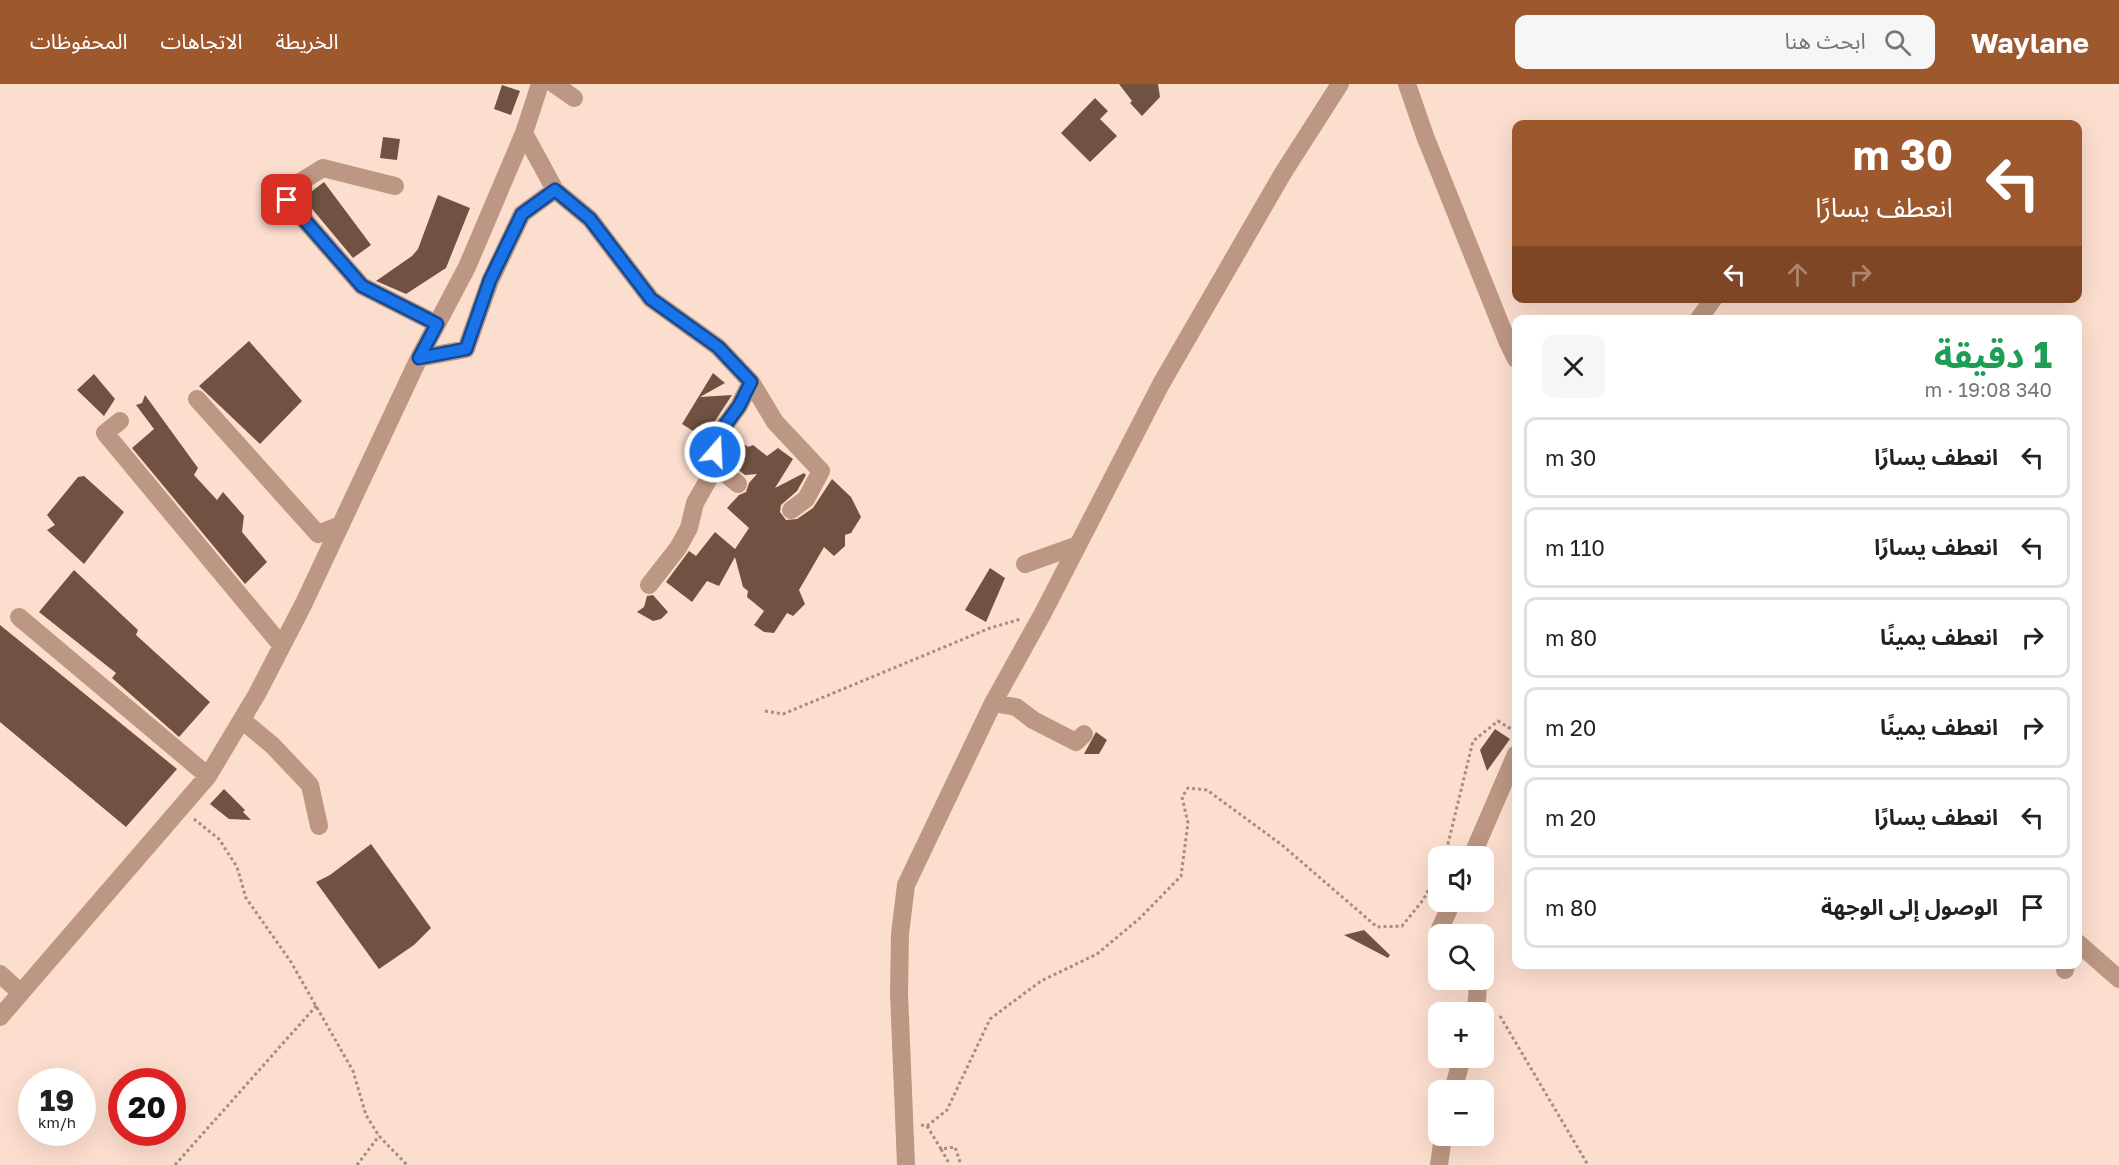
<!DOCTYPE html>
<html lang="ar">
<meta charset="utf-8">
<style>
:root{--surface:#fff;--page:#f6f6f6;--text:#222;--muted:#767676;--line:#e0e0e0;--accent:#9e582e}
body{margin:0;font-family:"Golos Text","Noto Sans Arabic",sans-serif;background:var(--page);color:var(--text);direction:rtl;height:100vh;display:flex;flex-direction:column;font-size:22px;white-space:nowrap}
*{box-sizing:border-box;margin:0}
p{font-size:20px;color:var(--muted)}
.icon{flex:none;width:33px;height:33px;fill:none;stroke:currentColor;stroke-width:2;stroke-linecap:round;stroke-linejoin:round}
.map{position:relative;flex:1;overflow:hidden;direction:ltr}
.drawer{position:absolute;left:1512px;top:231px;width:570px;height:654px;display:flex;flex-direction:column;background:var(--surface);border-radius:12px;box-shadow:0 6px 24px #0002;direction:rtl}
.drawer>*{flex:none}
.hud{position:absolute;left:1512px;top:36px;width:570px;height:183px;border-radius:12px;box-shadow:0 6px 24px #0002;direction:rtl;background:#9e582e;color:#fff;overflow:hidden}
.controls{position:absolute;left:1428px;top:762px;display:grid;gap:12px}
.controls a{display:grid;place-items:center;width:66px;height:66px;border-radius:12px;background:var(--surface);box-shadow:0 6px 24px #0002;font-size:30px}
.speed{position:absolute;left:18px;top:984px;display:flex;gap:12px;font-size:30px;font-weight:700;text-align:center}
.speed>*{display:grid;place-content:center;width:78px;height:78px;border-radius:50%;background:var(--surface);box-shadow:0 6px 24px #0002;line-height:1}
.speed small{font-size:15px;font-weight:400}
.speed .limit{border:9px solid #d22;background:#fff;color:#111}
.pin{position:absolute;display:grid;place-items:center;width:51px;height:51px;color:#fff;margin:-26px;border-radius:12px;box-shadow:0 3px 9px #0006}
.me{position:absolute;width:66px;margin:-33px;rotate:19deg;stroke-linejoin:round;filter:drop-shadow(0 0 4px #0008)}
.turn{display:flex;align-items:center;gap:21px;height:126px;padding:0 30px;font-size:27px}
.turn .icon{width:78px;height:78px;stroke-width:2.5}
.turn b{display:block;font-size:42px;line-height:51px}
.lanes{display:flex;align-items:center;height:57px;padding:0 30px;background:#0003;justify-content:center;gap:30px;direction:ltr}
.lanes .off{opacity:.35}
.round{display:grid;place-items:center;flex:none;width:63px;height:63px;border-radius:12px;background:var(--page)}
.head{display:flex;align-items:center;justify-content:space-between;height:102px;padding:0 30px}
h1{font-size:36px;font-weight:700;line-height:45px;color:#1e9e55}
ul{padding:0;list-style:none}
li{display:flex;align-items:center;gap:18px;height:81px;margin:0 12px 9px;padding:0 18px;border:3px solid var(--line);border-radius:12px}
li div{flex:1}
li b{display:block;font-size:22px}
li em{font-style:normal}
header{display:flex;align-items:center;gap:36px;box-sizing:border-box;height:84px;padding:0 30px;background:var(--accent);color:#fff}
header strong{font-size:28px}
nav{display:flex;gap:33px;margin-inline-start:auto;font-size:21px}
.search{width:420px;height:54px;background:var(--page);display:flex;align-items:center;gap:15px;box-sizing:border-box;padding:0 21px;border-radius:12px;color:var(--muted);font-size:22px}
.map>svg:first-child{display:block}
.building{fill:#715242}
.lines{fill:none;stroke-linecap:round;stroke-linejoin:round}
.path{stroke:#a48d82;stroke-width:3;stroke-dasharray:3 3;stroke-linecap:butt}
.minor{stroke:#bc9783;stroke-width:18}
.route-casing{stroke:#114b97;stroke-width:15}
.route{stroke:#1a73e8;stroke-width:10}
</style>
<header>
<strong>Waylane</strong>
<div class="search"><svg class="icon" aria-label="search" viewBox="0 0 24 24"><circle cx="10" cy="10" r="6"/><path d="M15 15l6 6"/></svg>ابحث هنا</div>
<nav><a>الخريطة</a><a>الاتجاهات</a><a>المحفوظات</a></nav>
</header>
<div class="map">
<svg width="2119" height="1081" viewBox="0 0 2119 1081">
<rect width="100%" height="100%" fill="#fcdecf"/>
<path class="building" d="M1119,0H1158L1160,13L1142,32L1130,19L1132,17Z
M502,1L520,7L511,31L494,25Z
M1095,14L1108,27L1100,35L1117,52L1090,78L1061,49Z
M383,53L400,55L397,76L380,74Z
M324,98L371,161L353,174L303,114Z
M438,111L470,124L446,184L406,210L376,197L412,172L418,165Z
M249,257L302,317L260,360L199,302Z
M713,289L725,299L700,313L732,311L704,354L682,340Z
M94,290L115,315L104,332L77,306Z
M145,311L198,384L194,391L217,416L223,408L244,432L242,448L267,478L245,500L132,364L154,345L136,321L142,319Z
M735,353L748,363L753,361L767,372L778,364L793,375L775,404L804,389L806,391L797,407L781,421L780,428L786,436L797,435L813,424L832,395L851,413L861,433L851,449L845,451V462L834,472L824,463L799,506L805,520L793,532L787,529L774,549L764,548L754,541L764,527L747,513L748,507L743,503L735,473L719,502L707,497L692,518L666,498L689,467L696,472L715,448L735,465L749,444L727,424L739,411L746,408L749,399L757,390L745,391L736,384L741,376L727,368Z
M84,392L124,428L84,480L47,446L55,441L47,431L78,393Z
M990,484L1005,494L986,538L965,526Z
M74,486L138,546L136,551L210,618L179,653L112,594L116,589L39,528Z
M653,511L668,528L661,535L653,537L637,528L644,523L647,512Z
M0,541L177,685L126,743L0,638Z
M1495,645L1510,655L1487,687L1480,666Z
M1096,648L1107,656L1099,670H1084Z
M224,705L245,726L243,728L251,736L229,735L210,720Z
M371,760L431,844L414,861L379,885L316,798L330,791Z
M1364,846L1390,871L1388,874L1344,851Z"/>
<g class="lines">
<path class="path" d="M765,627L783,630L990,544L1021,535
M194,735L219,755L237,783L246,814L291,878L353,987L366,1031L379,1052L407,1081
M1445,772L1473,657L1498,637L1516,648
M1500,932L1588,1081
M921,1041L927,1042L947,1026L990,935L1041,897L1097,870L1140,834L1181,792L1188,739L1182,713L1188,704L1207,706L1282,761L1377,843L1402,842L1423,816L1438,788
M927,1042L941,1065L955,1063L961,1081
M941,1065L950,1081
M175,1081L317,921
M357,1081L379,1052"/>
<path class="minor" d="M554,0L574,14
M1407,0L1425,52L1508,259L1516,275
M524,49L555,106
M395,102L323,84L297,100L287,116L362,202L437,240
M1698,236L1714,214
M419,274L466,265L490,197L522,130L555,106L590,135L651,215L718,263L751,298L775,338L821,387L806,415L791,426
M197,315L318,450L341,441
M120,337L105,349L282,562
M738,400L716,382L715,355L739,322L751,298
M1025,480L1078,461
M649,501L678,464L689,444L695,419L716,382
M19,533L208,692
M993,619L1016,623L1033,636L1076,658L1084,650
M242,636L272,661L310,701L319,742
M1472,772L1516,670
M1443,850L1440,845L1452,818
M2078,859L2119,895
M2065,886L2066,880
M0,890L21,909
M1473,896C1481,905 1476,917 1475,928
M0,933L208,692L257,610L304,519L419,274L467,183L524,49L540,0
M1453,1006L1462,974
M906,1081L899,909L900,850L906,801L993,619L1043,529L1161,300L1283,89L1340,0
M1439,1081L1443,1052"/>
</g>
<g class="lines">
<g class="route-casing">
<path id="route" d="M287,116L362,202L437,240L419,274L466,265L490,196L522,130L555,106L590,135L651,215L718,263L751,298L739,322L715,355V368"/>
</g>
<use href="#route" class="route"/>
</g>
</svg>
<div class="controls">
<a><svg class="icon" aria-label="sound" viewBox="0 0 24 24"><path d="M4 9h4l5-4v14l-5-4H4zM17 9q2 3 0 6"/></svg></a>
<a><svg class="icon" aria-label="search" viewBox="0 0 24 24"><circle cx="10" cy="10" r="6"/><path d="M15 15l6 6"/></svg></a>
<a>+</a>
<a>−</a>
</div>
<div class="speed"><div>19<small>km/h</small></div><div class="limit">20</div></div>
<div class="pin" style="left:287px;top:116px;background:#d93025"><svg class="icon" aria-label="arrive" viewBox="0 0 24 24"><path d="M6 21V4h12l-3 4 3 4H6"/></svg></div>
<svg class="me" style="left:715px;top:368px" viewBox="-20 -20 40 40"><circle r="17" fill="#1a73e8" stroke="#fff" stroke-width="3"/><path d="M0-11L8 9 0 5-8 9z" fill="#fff"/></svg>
<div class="hud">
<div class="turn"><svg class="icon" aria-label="left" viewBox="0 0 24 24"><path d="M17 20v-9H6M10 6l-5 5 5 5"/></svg><div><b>30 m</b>انعطف يسارًا</div></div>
<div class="lanes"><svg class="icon" aria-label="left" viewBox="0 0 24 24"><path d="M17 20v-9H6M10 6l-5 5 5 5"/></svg><svg class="icon off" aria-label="ahead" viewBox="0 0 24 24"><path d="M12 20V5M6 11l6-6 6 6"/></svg><svg class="icon off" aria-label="right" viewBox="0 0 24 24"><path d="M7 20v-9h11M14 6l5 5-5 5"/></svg></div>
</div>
<section class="drawer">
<div class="head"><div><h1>1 دقيقة</h1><p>340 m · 19:08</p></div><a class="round"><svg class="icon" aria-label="close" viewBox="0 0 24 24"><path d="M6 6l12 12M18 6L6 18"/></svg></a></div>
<ul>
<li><svg class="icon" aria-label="left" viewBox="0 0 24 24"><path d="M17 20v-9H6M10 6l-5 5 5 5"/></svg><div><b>انعطف يسارًا</b></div><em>30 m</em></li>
<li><svg class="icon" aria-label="left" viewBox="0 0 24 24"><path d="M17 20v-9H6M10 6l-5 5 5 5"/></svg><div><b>انعطف يسارًا</b></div><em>110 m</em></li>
<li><svg class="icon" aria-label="right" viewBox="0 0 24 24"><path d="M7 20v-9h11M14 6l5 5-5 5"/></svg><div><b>انعطف يمينًا</b></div><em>80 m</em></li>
<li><svg class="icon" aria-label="right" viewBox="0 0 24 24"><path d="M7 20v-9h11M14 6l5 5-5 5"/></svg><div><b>انعطف يمينًا</b></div><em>20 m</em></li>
<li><svg class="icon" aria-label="left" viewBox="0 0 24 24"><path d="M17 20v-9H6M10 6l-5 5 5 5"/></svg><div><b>انعطف يسارًا</b></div><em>20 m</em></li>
<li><svg class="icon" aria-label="arrive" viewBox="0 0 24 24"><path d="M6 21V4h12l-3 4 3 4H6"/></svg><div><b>الوصول إلى الوجهة</b></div><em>80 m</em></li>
</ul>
</section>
</div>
